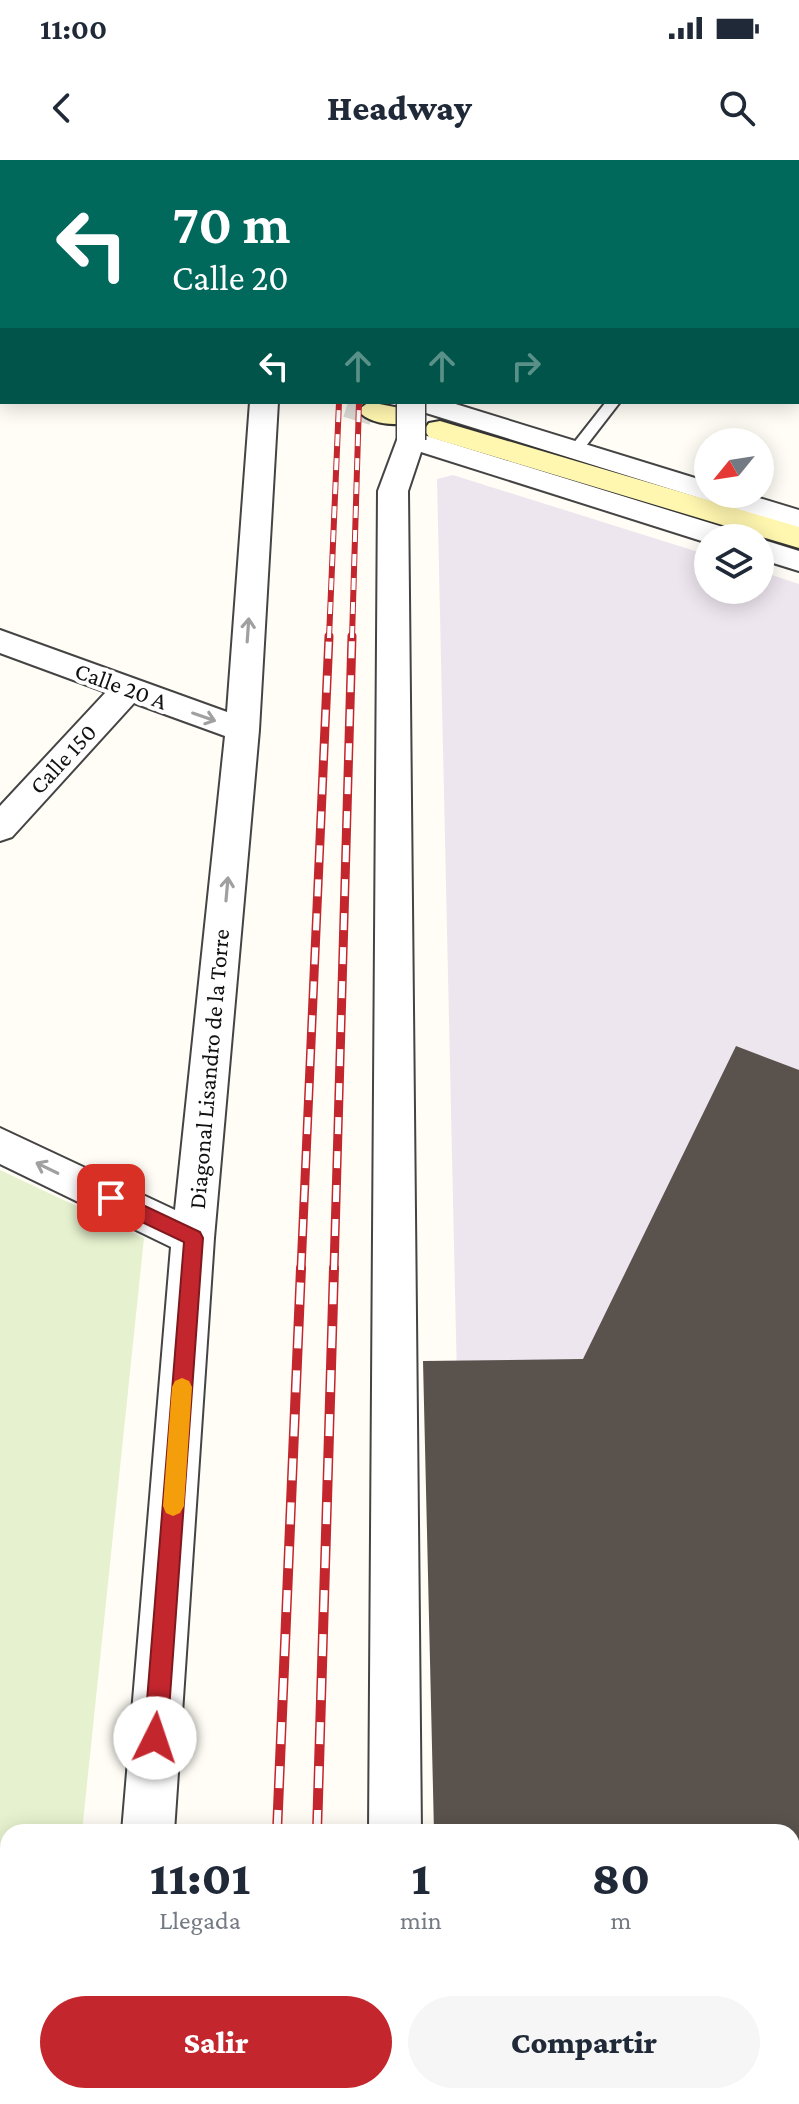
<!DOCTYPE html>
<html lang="es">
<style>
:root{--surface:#fff;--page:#f6f6f7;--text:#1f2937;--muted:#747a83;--accent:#c4262e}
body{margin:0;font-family:"Crimson Pro",serif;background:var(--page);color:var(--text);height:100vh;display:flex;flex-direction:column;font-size:30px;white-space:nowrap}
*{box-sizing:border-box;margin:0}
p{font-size:26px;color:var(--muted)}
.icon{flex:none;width:44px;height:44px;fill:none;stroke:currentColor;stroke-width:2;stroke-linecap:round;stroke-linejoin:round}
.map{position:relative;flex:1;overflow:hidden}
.details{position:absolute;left:0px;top:1664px;width:800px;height:280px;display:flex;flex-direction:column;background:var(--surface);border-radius:24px 24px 0 0;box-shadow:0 4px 20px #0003}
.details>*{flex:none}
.banner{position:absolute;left:0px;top:0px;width:800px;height:244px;box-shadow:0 4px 20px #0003;background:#00695c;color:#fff;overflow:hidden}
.needle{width:52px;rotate:240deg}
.controls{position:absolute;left:694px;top:268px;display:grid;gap:16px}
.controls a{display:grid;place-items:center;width:80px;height:80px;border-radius:50%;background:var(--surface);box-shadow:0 4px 20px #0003;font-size:40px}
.pin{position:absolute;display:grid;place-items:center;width:68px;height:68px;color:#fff;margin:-34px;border-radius:16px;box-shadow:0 4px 12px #0006}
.me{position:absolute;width:88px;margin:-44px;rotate:4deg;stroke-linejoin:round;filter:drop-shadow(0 0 6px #0008)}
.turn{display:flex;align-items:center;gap:28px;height:168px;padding:0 40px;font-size:36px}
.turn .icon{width:104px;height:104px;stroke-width:2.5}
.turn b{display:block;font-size:56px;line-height:68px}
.lanes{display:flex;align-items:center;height:76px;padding:0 40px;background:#0003;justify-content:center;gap:40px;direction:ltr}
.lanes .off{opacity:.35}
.eta{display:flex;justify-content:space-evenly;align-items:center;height:136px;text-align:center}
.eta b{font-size:48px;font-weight:800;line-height:56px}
.primary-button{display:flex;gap:16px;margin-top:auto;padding:16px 40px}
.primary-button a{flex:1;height:92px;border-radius:48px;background:var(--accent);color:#fff;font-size:32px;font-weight:800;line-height:92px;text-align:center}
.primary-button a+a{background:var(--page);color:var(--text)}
.status{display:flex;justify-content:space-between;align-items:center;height:56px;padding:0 40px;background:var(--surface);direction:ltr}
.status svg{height:22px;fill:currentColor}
header{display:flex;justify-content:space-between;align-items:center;height:104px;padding:0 40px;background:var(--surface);font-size:36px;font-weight:800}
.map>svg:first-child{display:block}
.industrial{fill:#eee6ef}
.pitch{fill:#e6f2cf}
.building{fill:#5a524d}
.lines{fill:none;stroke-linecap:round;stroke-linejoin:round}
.secondary-tunnel{stroke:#dbdad3;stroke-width:31;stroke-dasharray:31 15;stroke-linecap:butt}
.service-casing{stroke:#444;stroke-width:4}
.minor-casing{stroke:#444;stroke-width:4}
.secondary-casing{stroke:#333;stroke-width:4}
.service{fill:#fff;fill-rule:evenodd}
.minor{fill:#fff;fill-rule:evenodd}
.secondary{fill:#fff6b0;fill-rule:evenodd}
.rail-far2-casing{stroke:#c4262e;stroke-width:6}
.rail-far1-casing{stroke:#c4262e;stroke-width:9}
.rail-casing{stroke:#c4262e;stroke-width:10}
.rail-far2{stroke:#fff;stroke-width:4;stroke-dasharray:12;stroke-linecap:butt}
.rail-far1{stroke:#fff;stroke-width:6;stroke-dasharray:17;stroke-linecap:butt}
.rail{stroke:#fff;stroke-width:7;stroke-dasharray:22;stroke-linecap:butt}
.minor-bridge-casing{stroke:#444;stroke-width:31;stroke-linecap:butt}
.minor-bridge{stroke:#fff;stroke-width:28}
.oneway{stroke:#a0a0a0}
.route{fill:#c4262e;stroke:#7f191e;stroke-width:2}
.slow{fill:#f59e0b}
.labels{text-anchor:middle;stroke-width:8;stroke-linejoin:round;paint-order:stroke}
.street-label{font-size:24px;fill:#111;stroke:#fff}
</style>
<div class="status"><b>11:00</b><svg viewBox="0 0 49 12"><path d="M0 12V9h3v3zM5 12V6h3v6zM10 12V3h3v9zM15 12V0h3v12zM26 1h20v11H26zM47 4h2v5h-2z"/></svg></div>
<header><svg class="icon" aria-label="back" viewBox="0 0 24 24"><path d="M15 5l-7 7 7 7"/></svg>Headway<svg class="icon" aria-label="search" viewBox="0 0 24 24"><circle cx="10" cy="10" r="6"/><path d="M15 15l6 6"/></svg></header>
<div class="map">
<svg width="799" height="1944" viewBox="0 0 799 1944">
<rect width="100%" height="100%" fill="#fffdf5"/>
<path class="industrial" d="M453,315L708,395V430H760V411L799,424V1944L473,1936H792V1672H467L437,319Z"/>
<path class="pitch" d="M0,1010L144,1078L82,1672H8V1936H54L53,1944H0Z"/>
<path class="building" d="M736,886L799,910V1944H441L440,1936H792V1672H434L423,1201L583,1199Z"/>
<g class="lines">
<path class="secondary-tunnel" d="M348,242L374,250"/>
<g class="service-casing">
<path id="service" d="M606,242H620L579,295H569V289Z"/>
</g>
<g class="minor-casing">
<path id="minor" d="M264,0H288V2H264Z
M403,0H427V2H403Z
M0,110L2,111V127L0,126Z
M0,147H2V163H0Z
M250,242H278L259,570L214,1078L174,1672H122L171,1087L0,1004V968L175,1050L225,576L134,543L12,677L0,681V646L106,532L0,493V470L227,552Z
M406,242H449L708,322V334H746L799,350V369L410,248Z
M411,271L736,371L740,378H708V383L421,292L408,331L421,1672H369L378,331L397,280L401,274Z
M760,379L799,391V411L760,399Z
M100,1936H156L155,1944H99Z
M367,1936H423V1944H367Z"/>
</g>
<g class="secondary-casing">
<path id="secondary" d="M0,127L2,128V146L0,145Z
M369,242L405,249L410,256L405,263C391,266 367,263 358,250Z
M440,261L799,367V388L429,277L424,270L429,263Z"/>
</g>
<use href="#service" class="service"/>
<use href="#minor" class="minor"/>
<use href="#secondary" class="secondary"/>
<g class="rail-far2-casing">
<path id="rail-far2" d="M329,478L339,242
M352,478L359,242"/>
</g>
<g class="rail-far1-casing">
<path id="rail-far1" d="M301,1110L329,476
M334,1110L352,476"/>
</g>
<g class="rail-casing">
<path id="rail" d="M277,1672L301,1108
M317,1672L334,1108
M308,1936V1944
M265,1944L266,1936"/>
</g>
<use href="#rail-far2" class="rail-far2"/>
<use href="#rail-far1" class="rail-far1"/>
<use href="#rail" class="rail"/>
<g class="minor-bridge-casing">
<path id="minor-bridge" d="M411,242V280"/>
</g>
<use href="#minor-bridge" class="minor-bridge"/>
</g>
<defs><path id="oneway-shaft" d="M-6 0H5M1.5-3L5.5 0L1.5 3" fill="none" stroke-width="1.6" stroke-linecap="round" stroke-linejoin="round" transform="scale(2)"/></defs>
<g class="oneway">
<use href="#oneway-shaft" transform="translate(248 470) rotate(-86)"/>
<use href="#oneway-shaft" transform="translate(204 557) rotate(19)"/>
<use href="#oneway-shaft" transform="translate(227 729) rotate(-85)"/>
<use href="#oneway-shaft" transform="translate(47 1008) rotate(-154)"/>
</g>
<path class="route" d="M111,1030L200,1072L203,1078L167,1578L163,1586L155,1590L147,1586L144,1578L184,1082L104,1044L101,1038L104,1033Z"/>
<path class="slow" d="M182,1218L189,1221L192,1227L184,1346L180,1353L173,1356L166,1353L163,1346L172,1227L175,1221Z"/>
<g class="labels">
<g class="street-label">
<text transform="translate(121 526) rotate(20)" y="8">Calle 20 A</text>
<text transform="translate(63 599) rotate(-47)" y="8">Calle 150</text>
<text transform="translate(209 909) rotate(-85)" y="8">Diagonal Lisandro de la Torre</text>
</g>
</g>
</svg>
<div class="controls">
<a><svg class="needle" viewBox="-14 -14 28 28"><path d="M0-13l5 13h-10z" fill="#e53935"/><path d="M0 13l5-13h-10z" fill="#747a83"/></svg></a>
<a><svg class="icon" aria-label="layers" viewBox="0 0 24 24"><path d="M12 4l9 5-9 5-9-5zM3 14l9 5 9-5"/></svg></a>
</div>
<div class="pin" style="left:111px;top:1038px;background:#d93025"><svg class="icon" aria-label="arrive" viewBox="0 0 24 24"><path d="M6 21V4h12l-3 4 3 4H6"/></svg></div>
<svg class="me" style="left:155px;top:1578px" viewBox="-20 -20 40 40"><circle r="19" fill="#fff"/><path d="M0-13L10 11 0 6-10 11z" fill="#c4262e"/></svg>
<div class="banner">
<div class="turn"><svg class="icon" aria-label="left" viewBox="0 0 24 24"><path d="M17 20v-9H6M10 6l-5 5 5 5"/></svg><div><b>70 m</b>Calle 20</div></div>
<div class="lanes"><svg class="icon" aria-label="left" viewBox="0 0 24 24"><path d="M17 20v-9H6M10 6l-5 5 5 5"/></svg><svg class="icon off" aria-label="ahead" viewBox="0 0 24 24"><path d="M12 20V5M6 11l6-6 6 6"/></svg><svg class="icon off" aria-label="ahead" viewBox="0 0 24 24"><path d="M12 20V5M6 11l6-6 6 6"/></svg><svg class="icon off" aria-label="right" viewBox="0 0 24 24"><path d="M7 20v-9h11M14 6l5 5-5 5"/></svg></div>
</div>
<section class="details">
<div class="eta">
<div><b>11:01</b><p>Llegada</p></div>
<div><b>1</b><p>min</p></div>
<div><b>80</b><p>m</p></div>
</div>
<div class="primary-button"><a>Salir</a><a>Compartir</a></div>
</section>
</div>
